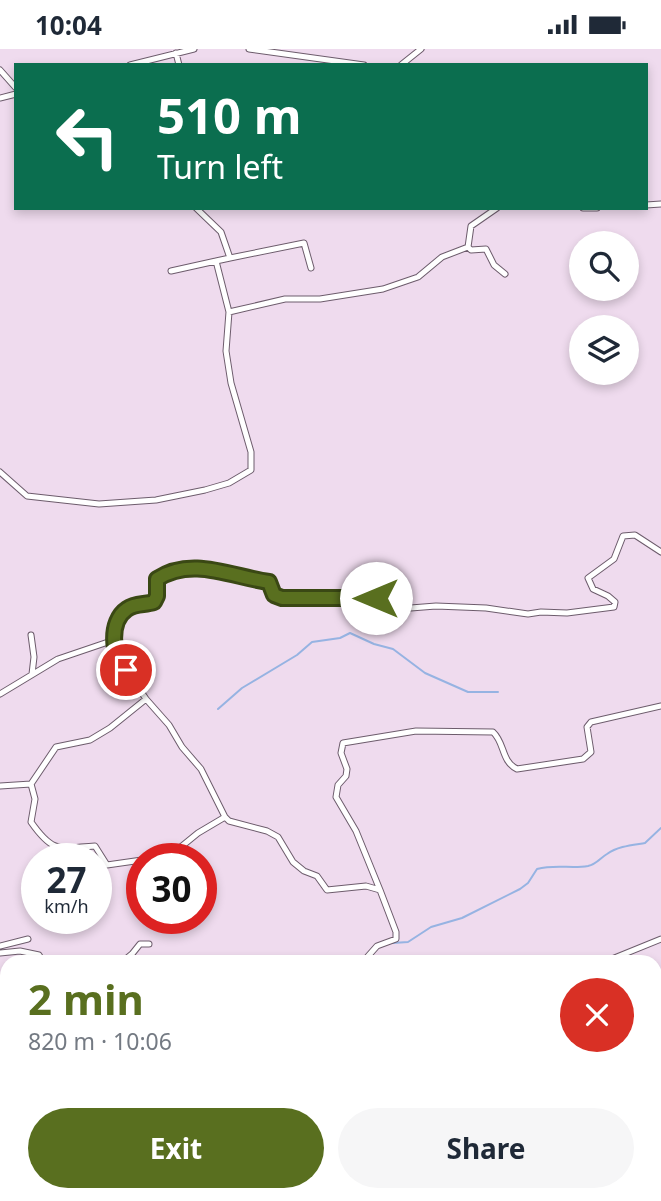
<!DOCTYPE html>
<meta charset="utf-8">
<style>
:root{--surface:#fff;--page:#f6f6f7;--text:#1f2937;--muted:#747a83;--accent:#596f1f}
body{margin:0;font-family:"Noto Sans",sans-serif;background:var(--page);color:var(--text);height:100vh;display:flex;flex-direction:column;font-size:26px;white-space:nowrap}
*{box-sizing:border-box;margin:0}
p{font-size:23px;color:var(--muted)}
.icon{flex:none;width:38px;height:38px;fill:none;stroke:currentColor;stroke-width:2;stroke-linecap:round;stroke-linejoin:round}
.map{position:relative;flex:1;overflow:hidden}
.details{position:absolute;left:0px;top:906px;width:662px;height:247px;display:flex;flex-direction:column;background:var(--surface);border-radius:21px 21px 0 0;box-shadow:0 4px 10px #0003}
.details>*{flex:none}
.guide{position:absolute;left:14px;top:14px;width:634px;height:147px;border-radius:0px;box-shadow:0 4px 10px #0003;background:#0b6e4f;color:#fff;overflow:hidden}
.fabs{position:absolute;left:569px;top:182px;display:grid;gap:14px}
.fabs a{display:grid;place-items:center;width:70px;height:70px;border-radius:50%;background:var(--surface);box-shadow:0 4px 10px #0003;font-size:35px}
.speed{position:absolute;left:21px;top:794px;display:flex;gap:14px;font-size:35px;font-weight:700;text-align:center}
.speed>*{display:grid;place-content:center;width:91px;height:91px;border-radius:50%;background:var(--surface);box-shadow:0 4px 10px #0003;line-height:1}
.speed small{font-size:18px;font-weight:400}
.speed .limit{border:10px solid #d22;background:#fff;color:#111}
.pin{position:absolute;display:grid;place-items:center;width:60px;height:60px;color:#fff;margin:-30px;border:4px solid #fff;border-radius:50%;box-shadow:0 2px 7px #0007}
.me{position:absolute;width:77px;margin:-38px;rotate:270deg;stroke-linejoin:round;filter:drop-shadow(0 0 5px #0008)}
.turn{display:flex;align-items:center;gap:24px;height:147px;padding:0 28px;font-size:32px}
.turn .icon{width:91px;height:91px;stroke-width:2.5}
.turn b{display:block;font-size:49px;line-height:60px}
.round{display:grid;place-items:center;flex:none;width:74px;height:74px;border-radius:37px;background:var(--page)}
.overview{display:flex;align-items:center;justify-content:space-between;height:119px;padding:0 28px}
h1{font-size:42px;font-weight:700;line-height:52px;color:var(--accent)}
.primary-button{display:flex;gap:14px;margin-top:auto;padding:14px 28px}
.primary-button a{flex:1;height:80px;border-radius:42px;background:var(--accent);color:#fff;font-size:28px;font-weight:700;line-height:80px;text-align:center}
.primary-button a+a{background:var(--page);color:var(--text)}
.status{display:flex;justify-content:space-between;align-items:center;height:49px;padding:0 35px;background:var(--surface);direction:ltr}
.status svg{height:19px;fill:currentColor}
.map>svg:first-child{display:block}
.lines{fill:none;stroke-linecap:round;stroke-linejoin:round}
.stream{stroke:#96b3e2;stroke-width:2}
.minor-casing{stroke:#6d5c6c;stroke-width:7}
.minor{stroke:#fff;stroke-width:5}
.route-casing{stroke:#3a4814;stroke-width:18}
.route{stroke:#596f1f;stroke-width:12}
</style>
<div class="status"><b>10:04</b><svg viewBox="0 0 49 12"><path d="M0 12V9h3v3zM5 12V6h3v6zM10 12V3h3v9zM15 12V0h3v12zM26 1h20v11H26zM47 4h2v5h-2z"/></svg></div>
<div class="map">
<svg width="661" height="1152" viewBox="0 0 661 1152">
<rect width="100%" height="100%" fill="#efdbee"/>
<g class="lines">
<path class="stream" d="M218,660L242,639L297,606L312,593L340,589L350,584L374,595L393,600L425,624L468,643H498
M393,894L408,893L431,878L462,869L520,840L528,834L537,820C556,815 571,820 588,817C597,815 600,809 607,805C618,797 633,796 645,794L661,779
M0,973L7,971"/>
<g class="minor-casing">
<path id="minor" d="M249,0L364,16
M176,4L179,16
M130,16L194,0
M401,16L421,0
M0,21L16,39
M0,49L16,45
M646,156L661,155
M583,159H597
M468,198L471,201L486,200L494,216L505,225
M230,209L304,194L311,219
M171,222L216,212
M229,263L285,250H320L383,240L418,228L442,208L468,198L471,177L497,159
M0,423L27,447L99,455L156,451L205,441L229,434L251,421V403L231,334L226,302L229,263L216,212L230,209L221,183L196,159
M31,586L34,608L32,625
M0,645L58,610L114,591
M31,735L35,750L31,773C54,806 61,799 95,797L107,816L142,811
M31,735L56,698L90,691L110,679L146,650
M0,737L31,735
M149,810L171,806L198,784L225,768
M380,841L356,782L336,748L338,736L346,727L347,720L341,704L343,694L416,682L493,683C505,694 501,712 517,720L583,710L591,703L587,678L591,673L661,657
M0,897L28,890
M0,904L20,902L39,906L44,914
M121,914L132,905L140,895H149
M362,914L377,897L396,890V883L380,841L366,837L327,841L317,827L304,822L293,813L278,788L267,782L229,772L225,768L201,720L182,698L169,676L146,650L118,609L114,591L116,576L123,564L132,557L154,553L157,547V530C192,507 232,527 269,533L274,546L282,549L374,547L385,558L398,560L436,557L486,559L528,565L541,563L567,564L614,558L615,553L608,547L593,540L588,529L614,510L623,487L635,486L661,503
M602,914L661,890
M0,967L7,966
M0,1044L7,1043
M654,1124L661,1121
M379,1152L386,1146
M574,1152L609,1146"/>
</g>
<use href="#minor" class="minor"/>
</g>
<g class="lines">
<g class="route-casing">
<path id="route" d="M126,621C111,607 109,572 127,560C135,554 145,556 154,553L157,547V530C192,507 232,528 269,533L274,546L282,549H376"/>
</g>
<use href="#route" class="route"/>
</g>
</svg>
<div class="fabs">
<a><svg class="icon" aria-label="search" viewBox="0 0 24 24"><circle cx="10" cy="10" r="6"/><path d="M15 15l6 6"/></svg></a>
<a><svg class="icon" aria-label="layers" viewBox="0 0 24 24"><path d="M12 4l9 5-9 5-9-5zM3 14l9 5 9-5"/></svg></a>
</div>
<div class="speed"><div>27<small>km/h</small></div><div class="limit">30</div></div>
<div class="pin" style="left:126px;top:621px;background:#d93025"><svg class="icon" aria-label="arrive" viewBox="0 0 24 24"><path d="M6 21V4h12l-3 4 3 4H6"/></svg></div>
<svg class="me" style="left:376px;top:549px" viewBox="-20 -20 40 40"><circle r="19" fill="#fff"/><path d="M0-13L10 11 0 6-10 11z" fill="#596f1f"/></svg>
<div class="guide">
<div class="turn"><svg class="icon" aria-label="left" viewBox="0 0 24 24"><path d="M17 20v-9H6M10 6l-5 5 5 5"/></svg><div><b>510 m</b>Turn left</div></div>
</div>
<section class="details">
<div class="overview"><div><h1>2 min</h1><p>820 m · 10:06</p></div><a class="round" style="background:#d93025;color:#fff"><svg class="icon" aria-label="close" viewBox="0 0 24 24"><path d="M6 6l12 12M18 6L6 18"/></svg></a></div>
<div class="primary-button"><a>Exit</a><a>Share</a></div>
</section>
</div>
